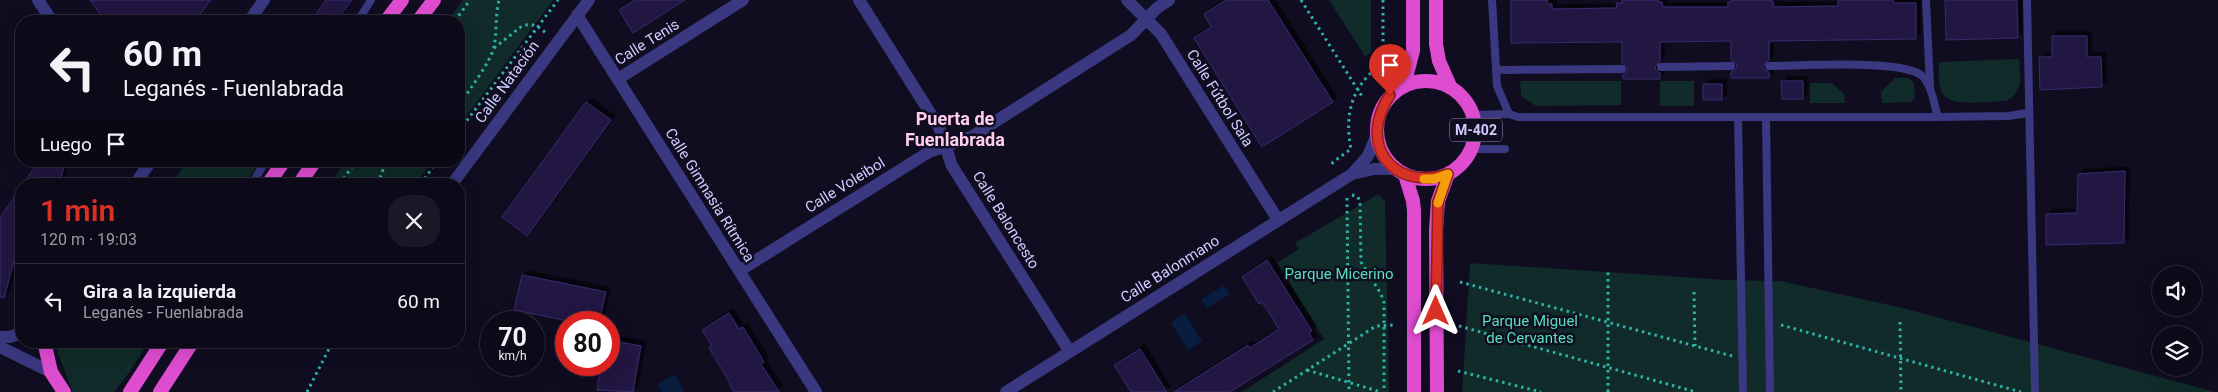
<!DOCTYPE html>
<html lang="es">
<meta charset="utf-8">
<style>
:root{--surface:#0c0a19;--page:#1a1826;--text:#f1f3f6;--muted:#9a9aa2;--line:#2c2b38;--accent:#d93025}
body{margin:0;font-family:Roboto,sans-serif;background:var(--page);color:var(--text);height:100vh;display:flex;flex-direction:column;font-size:19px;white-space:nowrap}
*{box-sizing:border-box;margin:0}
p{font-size:16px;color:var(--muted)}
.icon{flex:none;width:28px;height:28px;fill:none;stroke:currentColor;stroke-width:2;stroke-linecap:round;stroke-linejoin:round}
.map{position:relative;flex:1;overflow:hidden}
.panel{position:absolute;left:15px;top:178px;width:450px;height:170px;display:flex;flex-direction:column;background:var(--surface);border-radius:20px;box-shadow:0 5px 20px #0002,0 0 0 1px var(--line)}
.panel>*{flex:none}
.top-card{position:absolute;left:15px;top:15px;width:450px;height:152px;border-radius:20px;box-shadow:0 5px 20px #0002,0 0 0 1px var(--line);background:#0c0a19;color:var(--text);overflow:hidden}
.fabs{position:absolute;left:2152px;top:266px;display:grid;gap:10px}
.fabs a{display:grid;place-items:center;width:50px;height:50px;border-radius:50%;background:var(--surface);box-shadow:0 5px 20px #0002,0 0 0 1px var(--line);font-size:25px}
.speed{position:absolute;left:480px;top:311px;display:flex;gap:10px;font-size:25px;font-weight:700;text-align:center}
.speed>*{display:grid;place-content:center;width:65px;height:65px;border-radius:50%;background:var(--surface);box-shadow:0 5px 20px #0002,0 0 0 1px var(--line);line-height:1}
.speed small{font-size:12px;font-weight:400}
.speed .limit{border:8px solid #d22;background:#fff;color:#111}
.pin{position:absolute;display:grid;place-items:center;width:42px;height:42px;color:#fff;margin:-51px -21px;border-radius:50% 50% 50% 0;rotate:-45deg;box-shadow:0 0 5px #0007}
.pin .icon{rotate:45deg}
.me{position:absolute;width:55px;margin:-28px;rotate:0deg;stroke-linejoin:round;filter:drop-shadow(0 0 4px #0008)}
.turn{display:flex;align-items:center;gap:18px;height:105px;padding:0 25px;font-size:22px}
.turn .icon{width:65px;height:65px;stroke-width:2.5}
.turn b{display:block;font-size:35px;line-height:42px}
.then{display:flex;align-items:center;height:48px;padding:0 25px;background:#0003;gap:10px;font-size:19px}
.round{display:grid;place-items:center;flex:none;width:52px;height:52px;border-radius:20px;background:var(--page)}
.head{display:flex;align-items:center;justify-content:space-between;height:85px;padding:0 25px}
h1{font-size:30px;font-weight:600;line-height:38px;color:var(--accent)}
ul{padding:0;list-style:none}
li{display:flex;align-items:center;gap:15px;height:75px;padding:0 25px;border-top:1px solid var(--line)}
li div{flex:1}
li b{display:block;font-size:19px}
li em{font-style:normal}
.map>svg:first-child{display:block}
.green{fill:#102b29}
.water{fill:#091d3e}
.building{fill:#201942;stroke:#372b6e;filter:url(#shadow)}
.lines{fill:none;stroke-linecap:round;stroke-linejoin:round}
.path{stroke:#2db2a8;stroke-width:3;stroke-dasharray:2.5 4;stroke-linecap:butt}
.service{stroke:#393880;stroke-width:8}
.minor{stroke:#393880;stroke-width:12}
.trunk{stroke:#de4dd0;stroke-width:14}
.route-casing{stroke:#8d1f18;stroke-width:12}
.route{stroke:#d93025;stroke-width:9}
.slow{stroke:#f59e0b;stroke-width:9}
.labels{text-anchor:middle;stroke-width:5;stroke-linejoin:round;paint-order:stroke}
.shield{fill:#100d21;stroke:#9793bc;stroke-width:1}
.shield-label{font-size:14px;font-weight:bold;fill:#d1ccff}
.street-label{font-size:15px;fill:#d1ccff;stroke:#100d21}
.park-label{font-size:15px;fill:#58dfbb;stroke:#100d21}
.quarter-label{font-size:18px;font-weight:bold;fill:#ffceee;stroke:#100d21}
</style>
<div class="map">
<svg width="2218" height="392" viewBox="0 0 2218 392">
<defs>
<filter id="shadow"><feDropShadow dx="4.5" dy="-4.5" stdDeviation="0" flood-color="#0009"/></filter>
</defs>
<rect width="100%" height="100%" fill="#100d21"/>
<path class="green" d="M463,0H553L459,126V21H447Z
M1329,0H1371V53L1365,56Z
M2019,59C2020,76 2024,93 2006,101C1991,101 1949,108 1942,93C1937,84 1939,72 1939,62Z
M1895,78H1908L1914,83L1915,97L1911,102L1882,103L1881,92Z
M1520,81H1621V105L1536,106L1521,96Z
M1660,81H1694V106H1660Z
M1810,83H1832L1844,94L1845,103H1810Z
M187,161H260L245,184H171Z
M346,161H432L416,184H330Z
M1379,194L1385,202L1389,392H1242L1324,339L1277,263L1299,249L1295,243Z
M1470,263L1727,280L1780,281L1903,308L2215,392H1462Z
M57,341H149L131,370L114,392H73L56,348Z"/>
<path class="water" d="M1224,285L1230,294L1207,308L1201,300Z
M1185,313L1202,341L1188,350L1171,323Z
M674,374L685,392H662L657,385Z"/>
<path class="building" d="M90,0H211L195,21H105Z
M326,0H352L336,21H311Z
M635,0H685L633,33L619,10Z
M1226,0H1268L1333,102L1262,147L1194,38L1211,27L1204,14Z
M1511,0H1547V4H1552V9L1617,8L1616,3H1622V0H1658V2H1662L1663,7H1728V2H1732V0H1768L1773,1V7L1838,6V1L1843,0H1893V3H1916V39L1769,41V60L1763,66L1764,69L1769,72V78H1731V72L1736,69L1737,65L1731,60V41L1660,42V61L1655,67L1656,70L1660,73V79H1623L1622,75L1627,72L1628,68L1622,63V42L1511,43Z
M1945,0H2017L2018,38L1946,40Z
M2052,36H2087V57H2101L2102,87L2040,90L2039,57H2052Z
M1781,81H1803V99H1782Z
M1703,84H1722V100H1703Z
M586,102L611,120L527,236L502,217Z
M39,161H66L59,184H23Z
M2125,171L2124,243L2046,245V214L2077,213L2078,174Z
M21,187V235L4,298L0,297V218Z
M1267,260L1312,331L1309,333L1313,340L1230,392H1174L1248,345L1250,348L1279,329L1262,302L1259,304L1242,277Z
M522,275L606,292L599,322H573L514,310Z
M729,313L739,329L743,327L764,362L761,364L779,392H734L729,384L730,383L709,348L712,346L702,330Z
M609,340L641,346L633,392L597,390L601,365H609Z
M1140,349L1152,368L1167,392H1131L1114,365Z"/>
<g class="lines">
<path class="path" d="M1301,0L1363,98
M455,21L470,0
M494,48L522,26C533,22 539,27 547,34
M459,103L462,101C470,89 491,61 494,47C497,32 495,16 499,0
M459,131L558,0
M1332,164L1333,162L1351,149C1346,123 1348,98 1367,77C1372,71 1380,67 1383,60V0
M340,184L356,161
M378,184L386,161
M421,184L437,161
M1352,195L1358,197L1360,202L1361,262L1381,294L1384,303V392
M1347,198L1349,392
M1460,282L1732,356
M1694,292L1695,346
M1900,322L1901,392
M1781,325L2021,392
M1459,326L1696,392
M1307,370L1381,392
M1458,371L1541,392
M307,392L333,341
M1273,392L1376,326L1393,325
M1608,392V272"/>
<path class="service" d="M1492,0L1497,86L1509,114
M1926,0L1930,85
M2027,0L2035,392
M358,21L371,0
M1769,66C1800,66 1900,59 1921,75C1932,84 1934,105 1938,117
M1661,67L1731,66
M1496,70L1622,69
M1474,115L1509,114L1518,117H1938L2008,116L2028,113
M1738,117L1743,392
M1766,118L1770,392
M1472,149H1505
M253,184L257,175L266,161"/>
<path class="minor" d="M38,0L52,21
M859,0L939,127L952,166L1070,352
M1127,0L1161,34L1278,220
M577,15L816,392
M249,21L264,0
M618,79L743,0
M1352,174L1368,156L1377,134
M135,184L151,161
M452,184L589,0
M739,271L929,152L971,137L1131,35L1157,8L1169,0
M0,337H10L21,333
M0,347L51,372
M1006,392L1352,174L1374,169H1396"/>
<path class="trunk" d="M1436,0V44L1439,61L1450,86
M386,21L402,0
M418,21L434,0
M1377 130a49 49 0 1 1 98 0a49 49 0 1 1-98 0Z
M1404,85L1413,51V0
M1405,175L1413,201L1414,211V392
M268,184L284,161
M299,184L315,161
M44,341L51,372L64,392
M130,392L163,341
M160,392L193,341
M1437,392L1436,229L1438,201L1448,174"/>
</g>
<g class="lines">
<g class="route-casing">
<path id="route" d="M1390,95C1357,143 1392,192 1448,174L1438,202L1436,311"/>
</g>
<use href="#route" class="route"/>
<path class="slow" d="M1424,179H1434L1448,174L1438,203"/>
</g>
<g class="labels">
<rect class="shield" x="1450" y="118.5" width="52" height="23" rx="4"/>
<g class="shield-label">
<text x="1476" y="135">M-402</text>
</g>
<g class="street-label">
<text transform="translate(647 42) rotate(-32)" y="5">Calle Tenis</text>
<text transform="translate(507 82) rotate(-54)" y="5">Calle Natación</text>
<text transform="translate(1220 98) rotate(58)" y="5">Calle Fútbol Sala</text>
<text transform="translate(845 185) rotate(-32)" y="5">Calle Voleibol</text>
<text transform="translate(710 195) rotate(58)" y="5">Calle Gimnasia Rítmica</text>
<text transform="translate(1006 220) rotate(58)" y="5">Calle Baloncesto</text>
<text transform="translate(1170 269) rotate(-32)" y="5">Calle Balonmano</text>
</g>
<g class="park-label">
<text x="1339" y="279">Parque Micerino</text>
<text x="1530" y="326">Parque Miguel<tspan x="1530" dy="17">de Cervantes</tspan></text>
</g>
<g class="quarter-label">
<text x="955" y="125">Puerta de<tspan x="955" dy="21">Fuenlabrada</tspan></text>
</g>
</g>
</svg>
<div class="fabs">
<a><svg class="icon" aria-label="sound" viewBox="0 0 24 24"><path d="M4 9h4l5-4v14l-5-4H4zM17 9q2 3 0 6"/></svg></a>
<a><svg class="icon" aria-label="layers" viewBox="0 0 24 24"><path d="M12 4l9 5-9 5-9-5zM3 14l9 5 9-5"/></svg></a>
</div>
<div class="speed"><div>70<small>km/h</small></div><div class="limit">80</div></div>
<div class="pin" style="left:1390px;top:95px;background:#d93025"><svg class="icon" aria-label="arrive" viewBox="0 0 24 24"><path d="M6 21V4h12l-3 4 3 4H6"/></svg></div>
<svg class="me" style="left:1436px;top:311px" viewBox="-20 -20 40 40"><path d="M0-17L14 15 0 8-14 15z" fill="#d93025" stroke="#fff" stroke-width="4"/></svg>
<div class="top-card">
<div class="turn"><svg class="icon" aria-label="left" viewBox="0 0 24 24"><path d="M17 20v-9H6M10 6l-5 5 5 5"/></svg><div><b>60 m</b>Leganés - Fuenlabrada</div></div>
<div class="then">Luego<svg class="icon" aria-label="arrive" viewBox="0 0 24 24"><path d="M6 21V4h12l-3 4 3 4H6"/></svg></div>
</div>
<section class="panel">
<div class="head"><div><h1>1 min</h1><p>120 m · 19:03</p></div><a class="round"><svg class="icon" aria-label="close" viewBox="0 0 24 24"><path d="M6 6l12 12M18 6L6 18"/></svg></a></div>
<ul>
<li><svg class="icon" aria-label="left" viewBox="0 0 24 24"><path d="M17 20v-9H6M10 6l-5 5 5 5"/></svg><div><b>Gira a la izquierda</b><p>Leganés - Fuenlabrada</p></div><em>60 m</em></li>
</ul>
</section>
</div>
